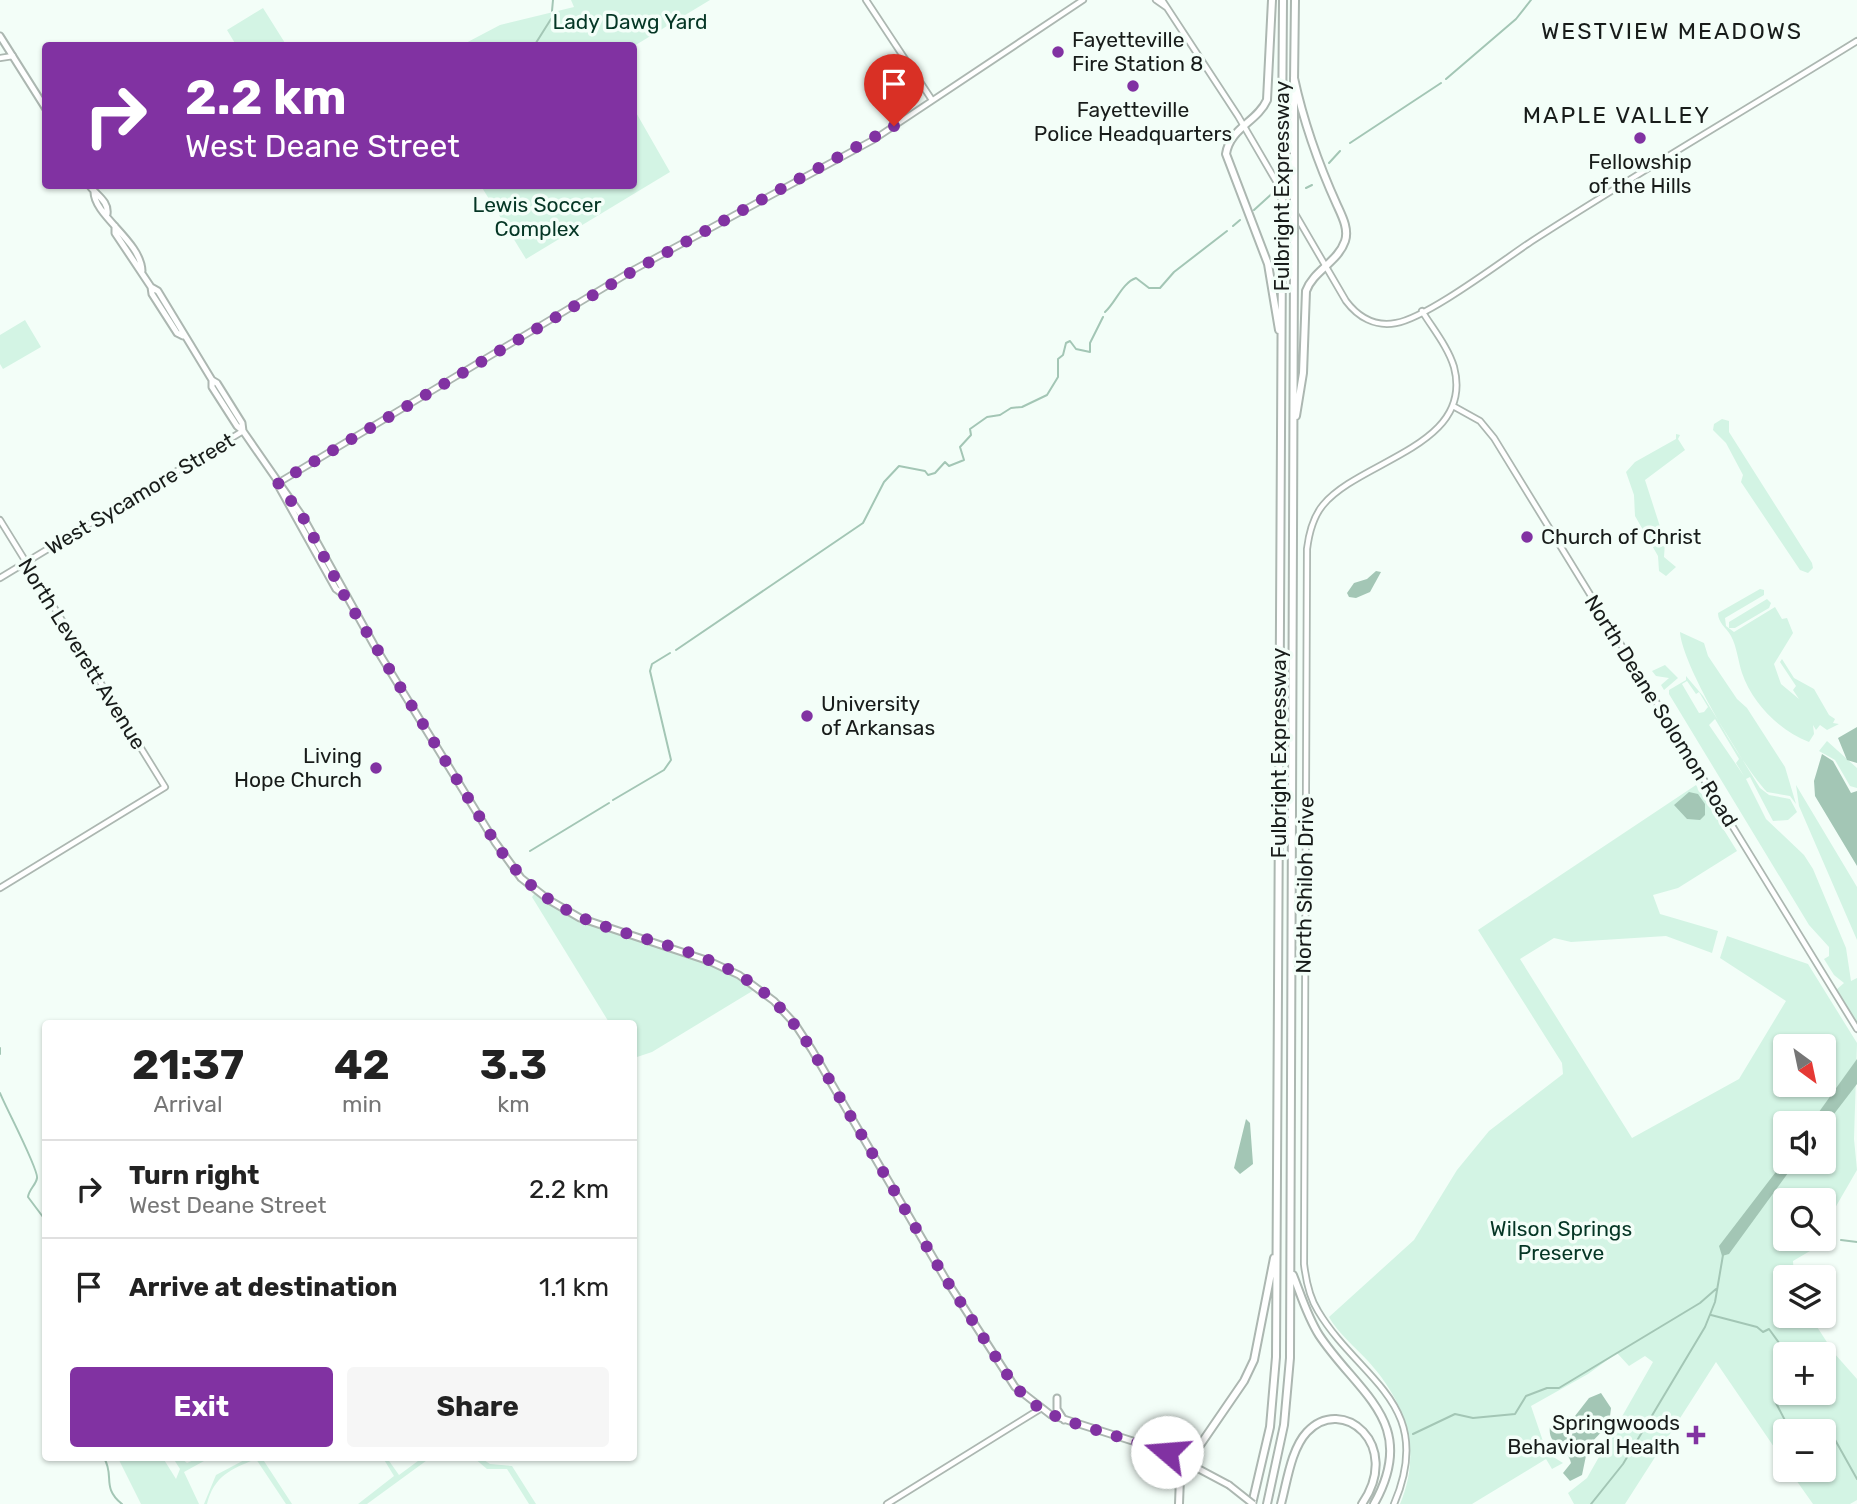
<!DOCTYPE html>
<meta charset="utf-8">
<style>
:root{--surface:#fff;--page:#f6f6f6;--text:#222;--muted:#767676;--line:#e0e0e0;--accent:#8132a2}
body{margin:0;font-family:Rubik,sans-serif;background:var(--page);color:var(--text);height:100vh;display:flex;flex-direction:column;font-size:26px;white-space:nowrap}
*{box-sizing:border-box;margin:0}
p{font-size:23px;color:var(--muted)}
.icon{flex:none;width:38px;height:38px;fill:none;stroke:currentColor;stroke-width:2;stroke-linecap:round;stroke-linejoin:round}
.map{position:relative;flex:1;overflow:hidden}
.panel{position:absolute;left:42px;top:1020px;width:595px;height:441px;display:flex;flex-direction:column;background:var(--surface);border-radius:7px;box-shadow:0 2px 5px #0004}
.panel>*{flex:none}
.guide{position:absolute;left:42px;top:42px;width:595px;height:147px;border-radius:7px;box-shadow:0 2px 5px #0004;background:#8132a2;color:#fff;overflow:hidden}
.needle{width:46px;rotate:147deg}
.buttons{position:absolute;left:1773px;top:1034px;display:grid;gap:14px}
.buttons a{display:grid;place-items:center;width:63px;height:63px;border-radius:7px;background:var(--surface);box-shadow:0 2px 5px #0004;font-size:35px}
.pin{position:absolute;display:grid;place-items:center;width:60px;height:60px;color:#fff;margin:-72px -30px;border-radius:50% 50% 50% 0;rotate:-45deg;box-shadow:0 0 7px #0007}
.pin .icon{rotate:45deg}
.me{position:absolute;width:77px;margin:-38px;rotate:288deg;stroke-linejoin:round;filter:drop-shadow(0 0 5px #0008)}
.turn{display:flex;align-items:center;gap:24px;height:147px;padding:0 28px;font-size:32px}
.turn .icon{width:91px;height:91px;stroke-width:2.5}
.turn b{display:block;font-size:49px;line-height:60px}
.eta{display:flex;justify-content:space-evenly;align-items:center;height:119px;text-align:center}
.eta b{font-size:42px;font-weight:700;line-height:49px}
.button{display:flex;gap:14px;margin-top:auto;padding:14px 28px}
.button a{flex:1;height:80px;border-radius:7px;background:var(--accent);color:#fff;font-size:28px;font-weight:700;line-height:80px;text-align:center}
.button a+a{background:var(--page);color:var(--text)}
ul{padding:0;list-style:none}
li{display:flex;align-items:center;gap:21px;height:98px;padding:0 28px;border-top:2px solid var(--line)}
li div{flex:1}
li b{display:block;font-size:26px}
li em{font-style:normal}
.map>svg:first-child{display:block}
.green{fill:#d3f4e4;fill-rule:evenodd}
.water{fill:#a3c6b5}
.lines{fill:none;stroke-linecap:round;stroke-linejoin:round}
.stream{stroke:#a3c6b5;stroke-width:2}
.minor-casing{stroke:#acb7b1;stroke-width:8}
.major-casing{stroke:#acb7b1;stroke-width:9}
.highway-casing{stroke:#acb7b1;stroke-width:10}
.minor{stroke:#fff;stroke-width:4.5}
.major{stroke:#fff;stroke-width:5}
.highway{stroke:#fff;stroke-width:6}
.major-bridge-casing{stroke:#acb7b1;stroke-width:9;stroke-linecap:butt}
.highway-bridge-casing{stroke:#acb7b1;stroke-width:10;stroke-linecap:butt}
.major-bridge{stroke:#fff;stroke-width:5}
.highway-bridge{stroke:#fff;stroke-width:6}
.route{stroke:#8132a2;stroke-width:12;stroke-dasharray:0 21.6}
.poi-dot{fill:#8132a2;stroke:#f3fef8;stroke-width:2.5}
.labels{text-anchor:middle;stroke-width:7;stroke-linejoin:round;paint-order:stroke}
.park-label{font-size:21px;fill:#053625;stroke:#f3fef8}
.poi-label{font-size:21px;fill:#181c1a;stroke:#f3fef8;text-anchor:start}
.street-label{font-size:21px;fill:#181c1a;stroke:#f3fef8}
.neighbourhood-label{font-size:23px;letter-spacing:2px;fill:#181c1a;stroke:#f3fef8}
</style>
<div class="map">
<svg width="1857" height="1504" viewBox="0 0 1857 1504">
<rect width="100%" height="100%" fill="#f3fef8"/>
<path class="green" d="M571,0H710L634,46L462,45L500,25L574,7Z
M263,8L285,43L236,45L227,30Z
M634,109L670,172L526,259L481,186H634Z
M25,320L41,347L3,369L0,364V335Z
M1722,419L1729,421V432L1812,563L1813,568L1808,573L1800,570L1741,482L1743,475L1726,443L1713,430L1714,424Z
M1676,434L1680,435L1678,439L1685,450L1645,480L1665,542L1664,557L1676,567L1666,576L1659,571L1658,556L1635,516L1634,495L1626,472L1635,462L1676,439Z
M1760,589L1764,590V595L1725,618L1726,626L1734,632L1775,607L1782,619L1787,618L1793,633L1774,664L1781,684L1799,699L1793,690L1796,686L1780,662L1782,659L1794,678L1814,689L1829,715L1835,719L1833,723L1839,724L1827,730L1820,725L1816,730L1813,725L1814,734L1809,742C1780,731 1752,703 1742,673C1738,661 1737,647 1731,636C1726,627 1718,623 1718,613Z
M1767,599L1771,603L1769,608L1735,628H1729V622Z
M1680,632L1704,643L1708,656L1737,699L1747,708L1785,767L1796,804L1790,796L1767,792C1743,767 1682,665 1680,632Z
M1665,665L1678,678L1664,690L1661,685L1669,678L1656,676L1652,671Z
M1686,676L1703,696L1760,788L1769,795L1790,799L1797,812L1788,820L1773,821L1750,777L1746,779L1766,819L1804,855L1813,869L1846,948L1851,981L1857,978V1023L1836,990L1844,983L1834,975L1824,959L1829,956V947L1809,925L1669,694V690L1686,680ZM1687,681L1696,694L1699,692L1708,707L1704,712L1699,713L1682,684ZM1715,719L1739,759L1736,763L1744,776L1709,725Z
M1827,741L1857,768V788L1850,786L1835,760L1819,751Z
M1696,785L1737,851L1678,888L1653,895L1660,914L1718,931L1712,953L1666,936L1571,942L1554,938L1520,959L1632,1138L1739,1079L1786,1001L1720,958L1727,936L1808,964L1857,1043L1854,1139L1857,1170L1835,1208L1827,1241L1793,1261L1794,1277L1785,1278V1316H1810L1834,1353L1857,1379V1500L1850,1504H1813L1789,1470H1824V1432H1785V1463L1716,1362L1625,1504H1574L1568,1493L1587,1478L1653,1362L1645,1356L1629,1366L1617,1353L1588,1374L1531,1406L1547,1453L1563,1463L1552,1469L1546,1459L1472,1504H1400C1423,1450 1405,1402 1368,1361C1355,1347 1338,1333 1329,1317L1414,1240L1457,1170L1489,1131L1563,1074L1562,1063L1478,930ZM1785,1046H1824V1085H1785ZM1785,1124H1824V1162H1785ZM1785,1200H1824V1239H1785ZM1785,1354H1824V1393H1785Z
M1796,785L1857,887V940L1799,806Z
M535,893C550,904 564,914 581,921C616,935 738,962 754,990L652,1052L634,1058V1024H610L532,897Z
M118,1458H163L176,1479L180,1469L173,1458H181L187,1463L198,1458H220L204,1461L184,1472L199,1504H141Z
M248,1458H262L292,1504H286L256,1459C231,1469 214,1476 207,1504H204L216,1475Z
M383,1458H387L399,1475L422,1458H430L367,1504H358L394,1476Z
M474,1458H481L490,1464L512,1466L536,1504H529L507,1469H487Z"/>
<path class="water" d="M1376,571L1381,572L1370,592L1356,598L1349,597L1347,593L1354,583L1367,579Z
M1857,727V763L1847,760L1838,738Z
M1822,754L1833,761L1851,793L1857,791V866L1815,796L1814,781Z
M1689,792L1698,794L1705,804V815L1700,820L1687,819L1674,805Z
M1857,1059V1084L1824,1127V1124L1811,1123Z
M1246,1119L1250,1123L1253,1164L1240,1174L1234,1168Z
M1785,1160L1796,1162L1729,1254L1722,1256L1719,1246Z
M1601,1393L1611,1408L1609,1424L1588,1446L1582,1475L1570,1481L1563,1473L1571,1463C1568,1447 1547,1446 1550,1427L1557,1419L1575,1416L1589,1398Z"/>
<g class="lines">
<path class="stream" d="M552,11L553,0
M534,46L551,19
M1446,79L1516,19L1531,0
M1350,143L1441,83
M1329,163L1340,151
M1306,188L1312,185
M1254,210L1276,190
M1233,226L1240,220
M1105,312C1116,302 1122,283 1136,278L1149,288H1160L1174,272L1227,231
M676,650L863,523L884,482L899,466L925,471L928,475L935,473L945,462L949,466L964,460L960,447L971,435L970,429L987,417L1000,415L1011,408L1022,407L1047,395L1058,377V359L1063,355L1066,343L1070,341L1076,349L1090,352V343L1103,317
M613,800L664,770L671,760L650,671L652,664L670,653
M530,851L609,803
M0,1048V1054
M0,1093C5,1106 39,1170 37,1178C36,1185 29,1189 28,1197L46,1221
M1841,1240L1857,1242
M1711,1315L1757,1327L1763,1332L1769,1329L1782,1347V1371L1774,1391L1776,1403L1791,1432
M1820,1432L1826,1427L1829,1429L1857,1479
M1413,1434L1455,1414L1473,1418L1515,1414L1526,1396L1547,1388H1559L1700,1303L1716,1289
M104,1458C115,1476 101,1487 122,1504
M1591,1504L1623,1464L1705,1327L1715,1302L1723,1255"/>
<g class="minor-casing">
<path id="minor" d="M866,0L932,100
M1156,0L1166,7
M1162,0L1238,116L1346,301C1358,317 1375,327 1396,323C1427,318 1502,261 1532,241C1639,172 1749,108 1857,41
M0,58L13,56
M1453,406L1480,421L1494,438L1857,1029
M278,483L635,269L873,140L1083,0
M0,520L165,787L0,888
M0,578L243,431
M887,1504L1040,1409
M1394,1504C1437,1403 1359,1380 1318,1311C1309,1297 1306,1281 1304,1264L1307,549C1309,533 1313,517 1323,505C1360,460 1475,446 1454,367C1448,347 1433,329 1422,311"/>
</g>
<g class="major-casing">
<path id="major" d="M0,36L46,109
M90,186C96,195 109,201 107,214
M94,191C93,215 141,241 142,271
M115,226V233L151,287L152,294L177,333L183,336
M151,287L158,291L212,380L217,383L242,423L243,431
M212,380V387L237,426L243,431L304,519L374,645L495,842L521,878L549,900L580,918L709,961L739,975L774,1001L795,1024L812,1050L945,1278L1015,1387L1051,1415L1167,1452L1229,1485
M278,485L336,589L344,595
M1057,1398V1409L1064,1420"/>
</g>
<g class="highway-casing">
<path id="highway" d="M1272,0L1267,100C1257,122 1230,128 1226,154L1268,264L1279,330
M1294,78C1304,124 1318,163 1337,205C1342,216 1349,229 1345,241C1338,262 1313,271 1306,291L1303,373L1296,416
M1294,82L1295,0
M1294,93V161
M1282,140L1283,0
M1293,1275C1301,1295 1307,1316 1319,1335C1358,1394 1420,1422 1374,1504
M1180,1475L1174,1455L1197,1448
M1179,1504L1180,1477L1185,1467L1244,1381L1254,1360L1274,1258
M1252,1504L1270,1427L1276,1357L1282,250
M1267,1504L1284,1425L1290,1358L1294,258
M1281,1504C1287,1482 1291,1449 1307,1432C1342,1394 1403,1445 1362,1504"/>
</g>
<use href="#minor" class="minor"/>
<use href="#major" class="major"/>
<use href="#highway" class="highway"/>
<g class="major-bridge-casing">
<path id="major-bridge" d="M1229,1485L1253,1504"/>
</g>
<g class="highway-bridge-casing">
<path id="highway-bridge" d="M1282,250V140
M1294,258V161"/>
</g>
<use href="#major-bridge" class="major-bridge"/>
<use href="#highway-bridge" class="highway-bridge"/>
</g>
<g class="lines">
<path class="route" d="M894,126L635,270L278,483L304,519L344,595L495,842C563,948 656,922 747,980C775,998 794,1022 812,1050L945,1278L1015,1387L1040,1409L1064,1420L1167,1452"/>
</g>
<g class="poi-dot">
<circle cx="1058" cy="52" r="7"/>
<circle cx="1133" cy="86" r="7"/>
<circle cx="1640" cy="138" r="7"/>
<circle cx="1527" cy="537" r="7"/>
<circle cx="807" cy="716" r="7"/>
<circle cx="376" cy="768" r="7"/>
<path d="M1692.5 1424.5h7v7h7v7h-7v7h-7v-7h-7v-7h7z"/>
</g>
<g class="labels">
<g class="park-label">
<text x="630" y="29">Lady Dawg Yard</text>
<text x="537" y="212">Lewis Soccer<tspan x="537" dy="24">Complex</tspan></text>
<text x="1561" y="1236">Wilson Springs<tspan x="1561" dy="24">Preserve</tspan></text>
</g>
<g class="poi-label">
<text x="1072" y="47">Fayetteville<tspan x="1072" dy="24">Fire Station 8</tspan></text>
<text x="1133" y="117" text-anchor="middle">Fayetteville<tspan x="1133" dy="24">Police Headquarters</tspan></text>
<text x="1640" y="169" text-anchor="middle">Fellowship<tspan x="1640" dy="24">of the Hills</tspan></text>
<text x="1541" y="544">Church of Christ</text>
<text x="821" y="711">University<tspan x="821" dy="24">of Arkansas</tspan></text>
<text x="362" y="763" text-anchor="end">Living<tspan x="362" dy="24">Hope Church</tspan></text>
<text x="1680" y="1430" text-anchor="end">Springwoods<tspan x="1680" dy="24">Behavioral Health</tspan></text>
</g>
<g class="street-label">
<text transform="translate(1282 186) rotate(-90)" y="7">Fulbright Expressway</text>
<text transform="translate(140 494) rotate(-31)" y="7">West Sycamore Street</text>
<text transform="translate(82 654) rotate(58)" y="7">North Leverett Avenue</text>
<text transform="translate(1661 711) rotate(58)" y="7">North Deane Solomon Road</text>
<text transform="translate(1279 753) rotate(-90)" y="7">Fulbright Expressway</text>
<text transform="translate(1305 885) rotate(-89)" y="7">North Shiloh Drive</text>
</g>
<g class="neighbourhood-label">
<text x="1672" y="39">WESTVIEW MEADOWS</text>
<text x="1617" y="123">MAPLE VALLEY</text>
</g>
</g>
</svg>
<div class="buttons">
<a><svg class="needle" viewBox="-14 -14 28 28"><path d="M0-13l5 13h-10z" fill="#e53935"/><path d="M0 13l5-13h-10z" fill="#767676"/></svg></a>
<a><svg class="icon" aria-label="sound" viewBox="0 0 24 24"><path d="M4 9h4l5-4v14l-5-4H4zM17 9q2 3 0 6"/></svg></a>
<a><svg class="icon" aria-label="search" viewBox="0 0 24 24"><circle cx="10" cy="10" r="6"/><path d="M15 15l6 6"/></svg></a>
<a><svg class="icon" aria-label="layers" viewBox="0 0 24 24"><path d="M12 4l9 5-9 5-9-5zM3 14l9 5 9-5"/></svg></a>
<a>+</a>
<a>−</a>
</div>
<div class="pin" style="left:894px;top:126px;background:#d93025"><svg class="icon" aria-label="arrive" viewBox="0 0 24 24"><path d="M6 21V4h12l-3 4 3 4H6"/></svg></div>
<svg class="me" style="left:1167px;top:1452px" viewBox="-20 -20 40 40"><circle r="19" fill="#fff"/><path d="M0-13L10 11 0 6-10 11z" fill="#8132a2"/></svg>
<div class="guide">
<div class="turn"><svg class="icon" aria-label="right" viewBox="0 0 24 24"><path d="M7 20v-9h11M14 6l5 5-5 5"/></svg><div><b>2.2 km</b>West Deane Street</div></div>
</div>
<section class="panel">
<div class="eta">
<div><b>21:37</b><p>Arrival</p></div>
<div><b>42</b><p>min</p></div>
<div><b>3.3</b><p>km</p></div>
</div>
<ul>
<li><svg class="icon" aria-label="right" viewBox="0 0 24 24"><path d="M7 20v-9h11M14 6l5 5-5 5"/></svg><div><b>Turn right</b><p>West Deane Street</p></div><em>2.2 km</em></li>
<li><svg class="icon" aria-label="arrive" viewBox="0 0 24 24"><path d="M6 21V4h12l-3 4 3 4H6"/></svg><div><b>Arrive at destination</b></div><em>1.1 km</em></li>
</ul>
<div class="button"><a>Exit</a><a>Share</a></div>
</section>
</div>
